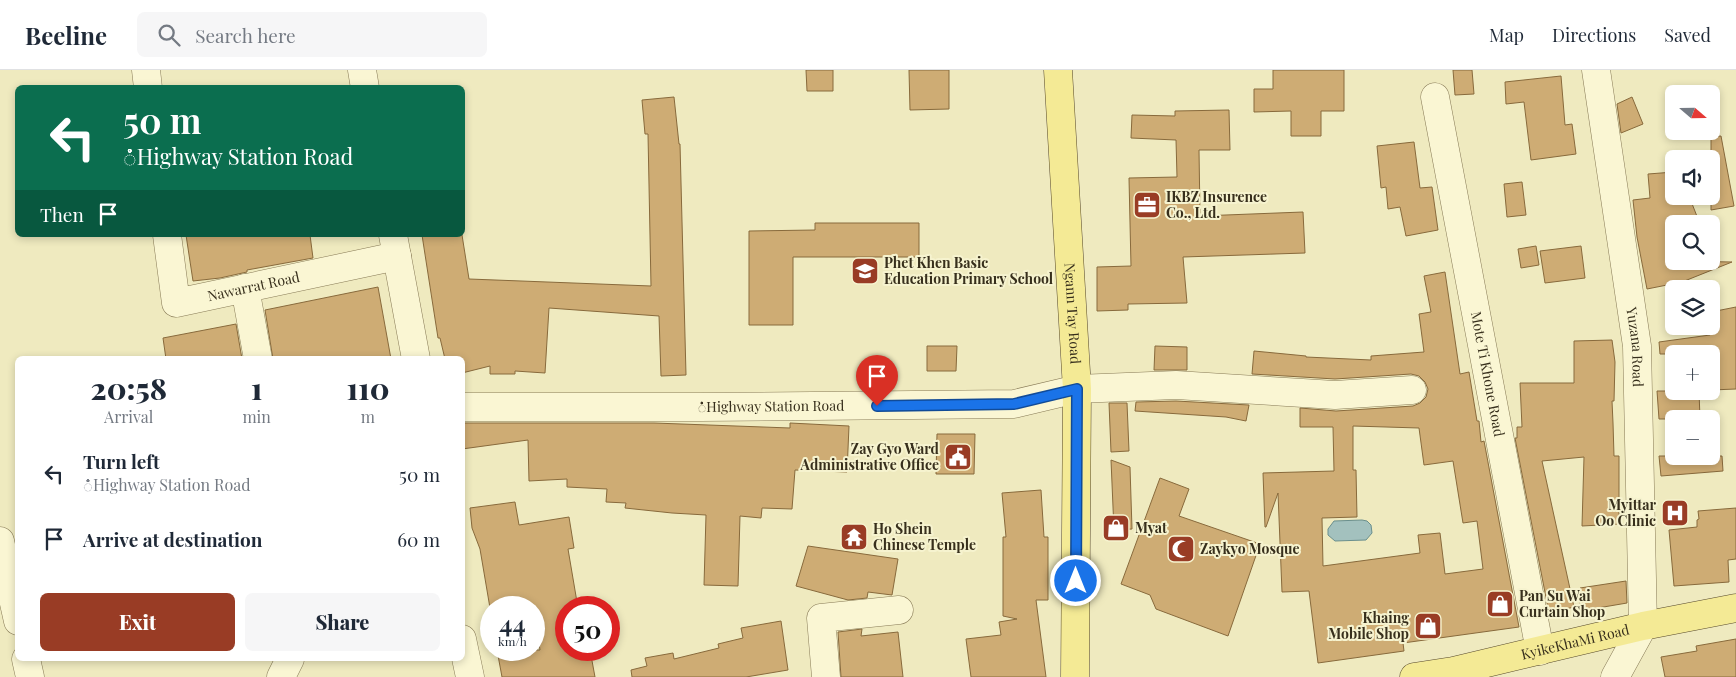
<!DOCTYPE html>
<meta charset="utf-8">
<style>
:root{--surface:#fff;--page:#f6f6f7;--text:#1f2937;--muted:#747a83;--line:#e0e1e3;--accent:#993c25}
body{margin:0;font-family:"Playfair Display",serif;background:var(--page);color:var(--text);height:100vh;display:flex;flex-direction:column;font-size:19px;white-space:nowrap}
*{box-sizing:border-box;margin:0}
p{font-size:16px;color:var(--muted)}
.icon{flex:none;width:28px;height:28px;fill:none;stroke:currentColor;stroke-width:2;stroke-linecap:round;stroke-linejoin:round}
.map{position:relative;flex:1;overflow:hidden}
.drawer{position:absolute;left:15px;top:286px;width:450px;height:305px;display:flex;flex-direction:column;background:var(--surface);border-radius:8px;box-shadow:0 2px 8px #0003}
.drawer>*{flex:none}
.hud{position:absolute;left:15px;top:15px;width:450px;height:152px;border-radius:8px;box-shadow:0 2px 8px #0003;background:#0b6e4f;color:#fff;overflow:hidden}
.needle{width:32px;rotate:110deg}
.controls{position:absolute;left:1665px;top:15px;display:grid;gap:10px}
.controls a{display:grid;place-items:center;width:55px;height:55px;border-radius:8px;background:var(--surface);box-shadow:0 2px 8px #0003;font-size:25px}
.speed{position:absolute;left:480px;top:526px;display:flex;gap:10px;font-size:25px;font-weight:700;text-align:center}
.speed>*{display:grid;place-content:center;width:65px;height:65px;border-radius:50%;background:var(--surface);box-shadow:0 2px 8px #0003;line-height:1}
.speed small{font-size:12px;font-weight:400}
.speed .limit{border:8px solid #d22;background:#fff;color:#111}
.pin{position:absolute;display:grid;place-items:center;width:42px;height:42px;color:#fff;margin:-51px -21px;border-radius:50% 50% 50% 0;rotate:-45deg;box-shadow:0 0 5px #0007}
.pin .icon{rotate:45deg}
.me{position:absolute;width:55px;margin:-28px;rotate:0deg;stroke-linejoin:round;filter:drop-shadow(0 0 4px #0008)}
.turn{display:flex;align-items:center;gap:18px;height:105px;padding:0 25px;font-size:22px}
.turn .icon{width:65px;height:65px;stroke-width:2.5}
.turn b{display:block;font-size:35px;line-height:42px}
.then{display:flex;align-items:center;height:48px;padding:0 25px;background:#0003;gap:10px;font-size:19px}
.eta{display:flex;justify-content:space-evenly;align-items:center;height:85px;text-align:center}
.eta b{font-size:30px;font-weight:800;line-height:35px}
.cta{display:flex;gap:10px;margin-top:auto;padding:10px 25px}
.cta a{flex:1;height:58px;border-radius:8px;background:var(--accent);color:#fff;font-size:20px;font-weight:800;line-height:58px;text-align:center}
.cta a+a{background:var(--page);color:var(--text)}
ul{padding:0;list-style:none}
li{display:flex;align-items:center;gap:15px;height:65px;padding:0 25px}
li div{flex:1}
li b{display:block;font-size:19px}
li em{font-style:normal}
header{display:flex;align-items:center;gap:30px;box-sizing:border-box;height:70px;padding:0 25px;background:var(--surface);border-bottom:1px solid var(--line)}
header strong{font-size:24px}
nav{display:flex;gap:28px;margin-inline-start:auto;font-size:18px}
.search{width:350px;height:45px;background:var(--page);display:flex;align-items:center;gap:12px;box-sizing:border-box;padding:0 18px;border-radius:8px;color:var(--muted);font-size:19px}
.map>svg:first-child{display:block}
.water{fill:#a3c1be;stroke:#6a8f8d}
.building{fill:#ceac74;stroke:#886a3c;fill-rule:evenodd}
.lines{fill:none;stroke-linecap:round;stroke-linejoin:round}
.minor-casing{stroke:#887b57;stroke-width:29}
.major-casing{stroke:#56482c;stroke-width:29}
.minor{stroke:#faf6d3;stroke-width:28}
.major{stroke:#f4ea95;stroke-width:28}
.route-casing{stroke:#114b97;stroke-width:12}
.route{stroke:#1a73e8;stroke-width:9}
.labels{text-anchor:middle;stroke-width:4;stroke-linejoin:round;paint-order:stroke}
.poi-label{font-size:14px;font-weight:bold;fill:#372f1c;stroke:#f6f3cf;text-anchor:start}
.street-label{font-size:14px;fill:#372f1c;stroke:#f6f3cf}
</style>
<header>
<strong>Beeline</strong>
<div class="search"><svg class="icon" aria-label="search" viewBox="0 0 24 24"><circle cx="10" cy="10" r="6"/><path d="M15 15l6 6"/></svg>Search here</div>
<nav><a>Map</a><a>Directions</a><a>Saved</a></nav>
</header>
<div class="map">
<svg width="1736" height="607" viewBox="0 0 1736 607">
<rect width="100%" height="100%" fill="#efeabf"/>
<path class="water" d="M1362,450L1367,451L1371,455L1372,463L1366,470L1335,471L1328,465V459L1334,451Z"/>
<path class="building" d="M806,0H833V21H807Z
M909,0H949V39L910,40Z
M1273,0H1344V41H1321V66H1291V41L1254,42V19H1273Z
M1453,0H1472L1474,24L1455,25Z
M1561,6L1565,55L1572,54L1576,84L1531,90L1524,32L1506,34L1505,12Z
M674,27L679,74H680L686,305L661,306L659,246L549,238L545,303L515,301V304H490V296L462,303V289H445L440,268H438L422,165H462L469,209L651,216L648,64H645L642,30Z
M1632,27L1643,54L1621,63L1617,34Z
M1229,40L1230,80H1199L1200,146L1303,142L1305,183L1183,187L1187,233L1128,234V240L1097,241V197L1131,196L1129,108L1177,107L1176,70L1131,68L1132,45L1175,46V41Z
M1721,66L1734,136L1711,140V67Z
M1414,72L1420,118L1432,117L1438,160L1406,166L1400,137L1388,139L1386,117L1381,118L1377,76Z
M1674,102V126H1689L1700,154H1674V191L1732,192L1682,212L1647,219L1637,167L1633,130L1650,128L1648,104Z
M1522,112L1526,145L1507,147L1504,114Z
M815,153H919V187H793V255H749V161L815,160Z
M186,165H310L313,188L247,200V202L220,208L193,211Z
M1536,176L1539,195L1521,198L1518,179Z
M1581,176L1585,208L1545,213L1540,181Z
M1445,202L1460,304L1469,302L1477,351H1479L1481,372L1484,371L1519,557L1403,573L1404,581L1318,593L1309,521L1282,522L1278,423L1266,457H1265L1263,403L1334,401L1333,357H1300V338L1336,341L1413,336L1420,333L1426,327L1428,319L1425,312L1419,306L1411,304L1335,309L1252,304L1254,281L1306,286V287L1371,290V286L1424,282L1419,244L1431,242L1424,206ZM1353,356L1419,358L1424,395L1453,391L1463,453L1477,451L1483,499L1445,504L1440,463L1418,465L1420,483L1323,496L1322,448L1357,447L1356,400H1353Z
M378,217L391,289H273L265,240Z
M1736,237V319L1711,320V284H1660L1659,272L1710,265L1708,256H1711V242Z
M236,254L242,289H166L163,268Z
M1612,270L1615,292L1614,331H1612L1613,353L1614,386H1619V454L1582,456L1584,387L1542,391L1574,537L1549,543L1515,368H1517V357H1522L1520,313H1574V271Z
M927,276H957L956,301H927Z
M1155,276L1187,277V300H1154Z
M1657,321H1699L1700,349H1659Z
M1176,331L1249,335L1246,351L1226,347L1135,341L1136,332Z
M1109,333H1127L1129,381L1111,382Z
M462,353H654L790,358V353L849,356L847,402L795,400L792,439L762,438L761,448L740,446L738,516L704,515L706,445L672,443L625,438L626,433L606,432L607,419L567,417V409L529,411L528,370L462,379Z
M937,364H975L974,404H936Z
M1659,386H1722L1723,401L1661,406Z
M1111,390L1130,397L1132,459L1114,460Z
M1160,408L1189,419L1179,446L1260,474L1228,566L1156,539L1150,525L1121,514Z
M1041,420L1044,467H1048V530H1036L1046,607H971L966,569L1001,565L999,552L1017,549L1003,546V467H1006L1002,423Z
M515,432L519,455L569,447L574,478L568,479L578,538H566V580H590L595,607H502L497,580H540L534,538H490L480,479L472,458L470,438Z
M1736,438V489L1728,490L1729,512L1674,516L1669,460L1697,457V450L1699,449L1698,441Z
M808,476L898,489L892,525L868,522L867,528L848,530L796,516Z
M1626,511L1627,533L1580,541V518Z
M781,551L788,600L746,607H632L631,600L647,596L645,588L673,583L674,589L719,578L718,574L743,568L741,558Z
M862,559L861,566L898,562L903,607H841L838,562Z
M1736,569V607H1665L1661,587L1697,581L1696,576Z"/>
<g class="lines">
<g class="minor-casing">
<g id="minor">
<path d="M146,0L148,18"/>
<path d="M362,0L365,18"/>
<path id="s1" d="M1596,0L1637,276L1643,556L1615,607"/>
<path id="s2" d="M1435,27L1540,581"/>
<path id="s3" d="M167,165L176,233L397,186"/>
<path d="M393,165L416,289"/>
<path d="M245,218L258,289"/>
<path id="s4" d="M462,337H700L1014,334L1077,319L1176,315L1335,325L1412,320"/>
<path d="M0,471L18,551"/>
<path d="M462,569L470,607"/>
<path d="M26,589L30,607"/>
<path d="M281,607L290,589"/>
<path d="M826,607L821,548L899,540"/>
</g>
</g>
<g class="major-casing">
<g id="major">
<path id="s5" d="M1058,0L1077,319L1075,607"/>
<path id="s6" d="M1414,607L1453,601L1643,556L1736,538"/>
</g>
</g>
<use href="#minor" class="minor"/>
<use href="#major" class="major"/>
</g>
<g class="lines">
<g class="route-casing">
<path id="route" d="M877,336L1014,334L1077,319L1076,511"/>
</g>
<use href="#route" class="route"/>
</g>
<defs>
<g id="office-square" transform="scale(1.4375)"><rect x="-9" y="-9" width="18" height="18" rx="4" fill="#993c25" stroke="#f6f3cf"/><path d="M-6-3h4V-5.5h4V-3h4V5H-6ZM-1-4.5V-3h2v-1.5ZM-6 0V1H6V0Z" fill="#fff"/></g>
<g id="school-square" transform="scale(1.4375)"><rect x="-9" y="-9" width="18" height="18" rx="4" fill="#993c25" stroke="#f6f3cf"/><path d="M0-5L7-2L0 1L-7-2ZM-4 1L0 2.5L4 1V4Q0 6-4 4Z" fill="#fff"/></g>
<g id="civic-square" transform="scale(1.4375)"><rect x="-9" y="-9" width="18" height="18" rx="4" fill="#993c25" stroke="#f6f3cf"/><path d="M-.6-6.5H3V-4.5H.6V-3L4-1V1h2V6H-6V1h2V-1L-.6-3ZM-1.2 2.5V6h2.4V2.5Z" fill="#fff"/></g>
<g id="hospital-square" transform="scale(1.4375)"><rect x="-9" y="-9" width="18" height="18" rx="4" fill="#993c25" stroke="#f6f3cf"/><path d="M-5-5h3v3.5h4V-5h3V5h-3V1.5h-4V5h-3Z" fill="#fff"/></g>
<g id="shop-square" transform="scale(1.4375)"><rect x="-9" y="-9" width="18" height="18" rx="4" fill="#993c25" stroke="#f6f3cf"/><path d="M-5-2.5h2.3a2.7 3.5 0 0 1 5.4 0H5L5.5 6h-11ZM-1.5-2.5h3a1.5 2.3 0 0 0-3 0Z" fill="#fff"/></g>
<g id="temple-square" transform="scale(1.4375)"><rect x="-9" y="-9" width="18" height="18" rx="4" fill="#993c25" stroke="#f6f3cf"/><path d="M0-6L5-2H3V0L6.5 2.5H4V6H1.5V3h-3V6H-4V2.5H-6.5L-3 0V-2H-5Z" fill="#fff"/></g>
<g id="mosque-square" transform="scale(1.4375)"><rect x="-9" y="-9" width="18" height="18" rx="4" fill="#993c25" stroke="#f6f3cf"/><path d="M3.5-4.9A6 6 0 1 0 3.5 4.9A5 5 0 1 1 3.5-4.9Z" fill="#fff"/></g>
</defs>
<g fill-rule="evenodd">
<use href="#office-square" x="1147" y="135"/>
<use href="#school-square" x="865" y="201"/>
<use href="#civic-square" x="958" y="387"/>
<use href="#hospital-square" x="1675" y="443"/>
<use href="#shop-square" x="1116" y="458"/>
<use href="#temple-square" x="854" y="467"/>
<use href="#mosque-square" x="1181" y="479"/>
<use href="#shop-square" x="1500" y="534"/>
<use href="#shop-square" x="1428" y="556"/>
</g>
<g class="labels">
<g class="poi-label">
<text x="1166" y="132">IKBZ Insurence<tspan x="1166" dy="16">Co., Ltd.</tspan></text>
<text x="884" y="198">Phet Khen Basic<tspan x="884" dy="16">Education Primary School</tspan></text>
<text x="939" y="384" text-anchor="end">Zay Gyo Ward<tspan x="939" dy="16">Administrative Office</tspan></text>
<text x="1656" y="440" text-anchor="end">Myittar<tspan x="1656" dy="16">Oo Clinic</tspan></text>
<text x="1135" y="463">Myat</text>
<text x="873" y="464">Ho Shein<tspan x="873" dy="16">Chinese Temple</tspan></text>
<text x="1200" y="484">Zaykyo Mosque</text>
<text x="1519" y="531">Pan Su Wai<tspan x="1519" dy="16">Curtain Shop</tspan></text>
<text x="1409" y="553" text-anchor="end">Khaing<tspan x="1409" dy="16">Mobile Shop</tspan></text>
</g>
<g class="street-label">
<text dy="5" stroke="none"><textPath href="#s3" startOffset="148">Nawarrat Road</textPath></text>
<text dy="5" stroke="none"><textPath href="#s5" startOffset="244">Ngann Tay Road</textPath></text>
<text dy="5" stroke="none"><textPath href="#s1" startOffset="280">Yuzana Road</textPath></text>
<text dy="5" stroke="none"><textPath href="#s2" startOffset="282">Mote Ti Khone Road</textPath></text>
<text dy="5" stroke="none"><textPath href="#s4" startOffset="309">ံံံံHighway Station Road</textPath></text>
<text dy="5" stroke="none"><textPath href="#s6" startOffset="165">KyikeKhaMi Road</textPath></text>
</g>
</g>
</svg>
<div class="controls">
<a><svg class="needle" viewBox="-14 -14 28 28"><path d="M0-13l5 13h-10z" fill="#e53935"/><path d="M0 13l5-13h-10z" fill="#747a83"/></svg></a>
<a><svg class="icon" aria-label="sound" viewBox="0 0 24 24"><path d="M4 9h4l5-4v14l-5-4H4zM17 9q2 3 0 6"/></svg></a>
<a><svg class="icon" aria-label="search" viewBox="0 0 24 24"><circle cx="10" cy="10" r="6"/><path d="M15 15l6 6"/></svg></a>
<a><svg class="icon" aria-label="layers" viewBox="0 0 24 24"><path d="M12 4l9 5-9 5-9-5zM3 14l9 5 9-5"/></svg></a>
<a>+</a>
<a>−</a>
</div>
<div class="speed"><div>44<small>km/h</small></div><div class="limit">50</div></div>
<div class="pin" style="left:877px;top:336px;background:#d93025"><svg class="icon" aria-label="arrive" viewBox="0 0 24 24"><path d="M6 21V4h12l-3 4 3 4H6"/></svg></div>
<svg class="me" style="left:1076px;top:511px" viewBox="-20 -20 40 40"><circle r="17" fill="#1a73e8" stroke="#fff" stroke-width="3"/><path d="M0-11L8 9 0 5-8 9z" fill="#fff"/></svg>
<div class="hud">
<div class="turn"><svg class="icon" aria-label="left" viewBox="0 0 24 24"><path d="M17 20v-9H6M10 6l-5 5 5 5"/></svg><div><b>50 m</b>ံံံံHighway Station Road</div></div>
<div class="then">Then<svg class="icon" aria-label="arrive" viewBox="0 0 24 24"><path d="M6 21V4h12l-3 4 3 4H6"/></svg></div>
</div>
<section class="drawer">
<div class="eta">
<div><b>20:58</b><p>Arrival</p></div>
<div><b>1</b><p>min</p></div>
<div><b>110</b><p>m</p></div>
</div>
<ul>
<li><svg class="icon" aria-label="left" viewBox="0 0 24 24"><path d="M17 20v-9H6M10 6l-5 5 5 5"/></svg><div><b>Turn left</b><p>ံံံံHighway Station Road</p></div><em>50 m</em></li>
<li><svg class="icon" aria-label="arrive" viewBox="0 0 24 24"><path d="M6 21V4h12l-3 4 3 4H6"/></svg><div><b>Arrive at destination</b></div><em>60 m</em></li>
</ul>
<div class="cta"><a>Exit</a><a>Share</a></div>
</section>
</div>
